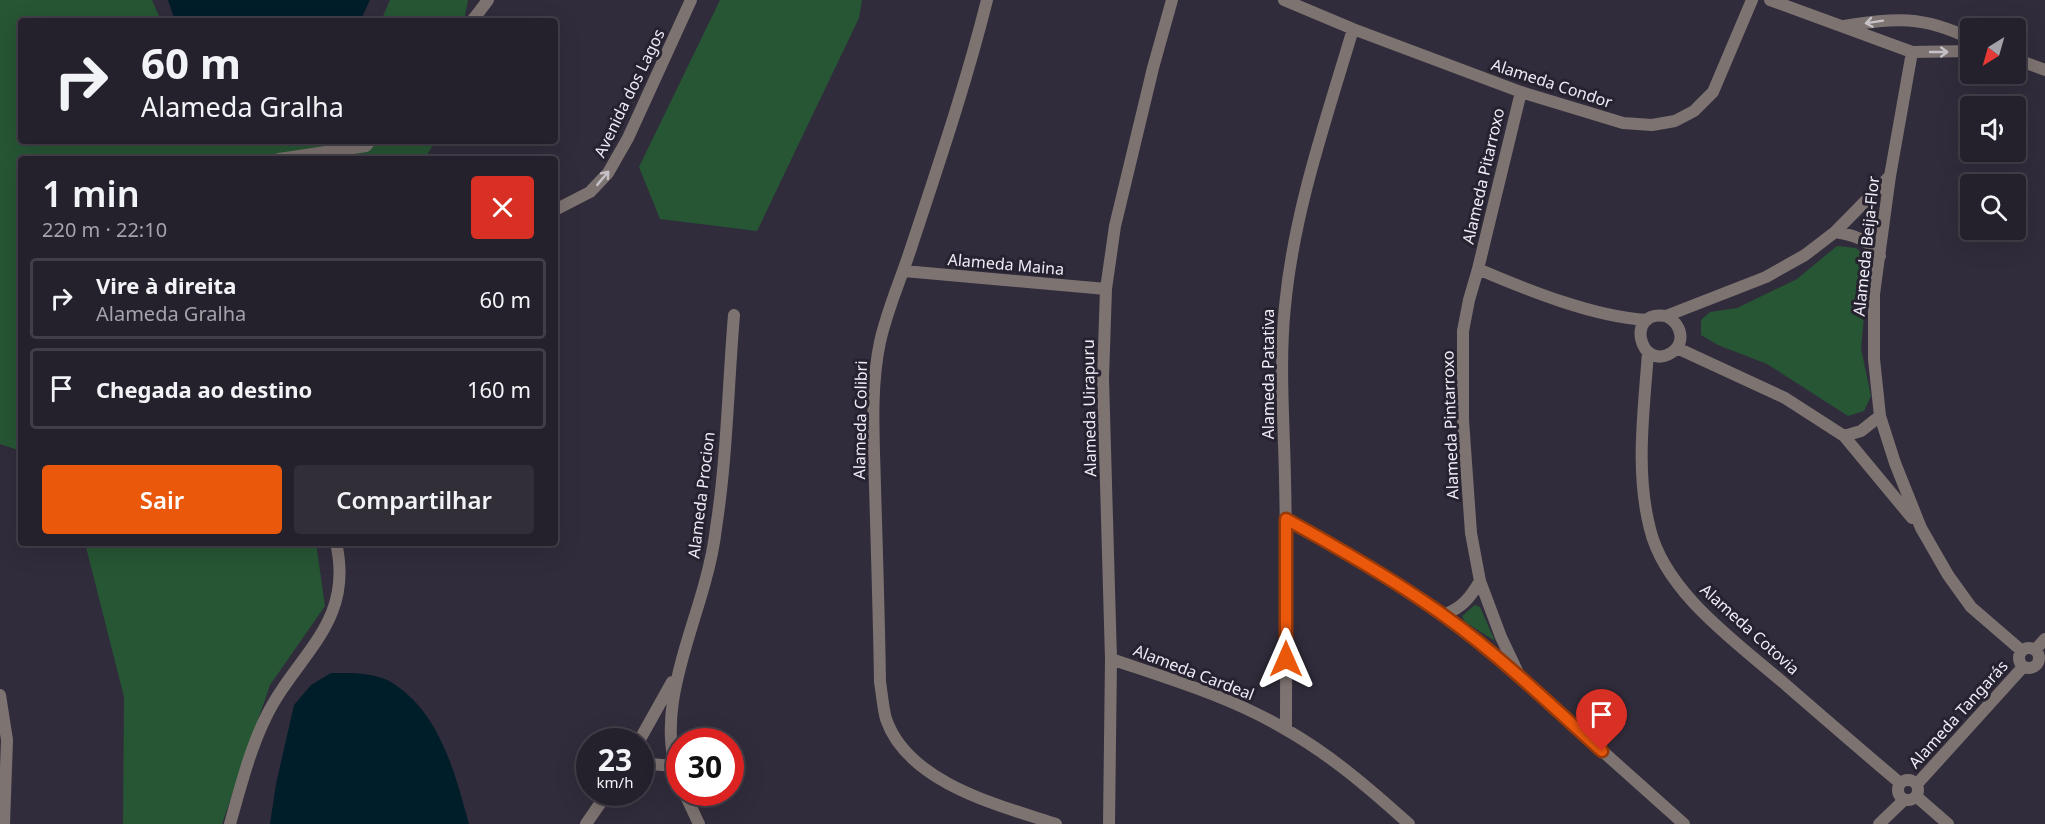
<!DOCTYPE html>
<html lang="pt">
<meta charset="utf-8">
<style>
:root{--surface:#25212c;--page:#312e38;--text:#f1f3f6;--muted:#a3a3a9;--line:#423e48;--accent:#ea580c}
body{margin:0;font-family:"Noto Sans",sans-serif;background:var(--page);color:var(--text);height:100vh;display:flex;flex-direction:column;font-size:22px;white-space:nowrap}
*{box-sizing:border-box;margin:0}
p{font-size:20px;color:var(--muted)}
.icon{flex:none;width:33px;height:33px;fill:none;stroke:currentColor;stroke-width:2;stroke-linecap:round;stroke-linejoin:round}
.map{position:relative;flex:1;overflow:hidden}
.panel{position:absolute;left:18px;top:156px;width:540px;height:390px;display:flex;flex-direction:column;background:var(--surface);border-radius:6px;box-shadow:0 6px 24px #0002,0 0 0 2px var(--line)}
.panel>*{flex:none}
.guide{position:absolute;left:18px;top:18px;width:540px;height:126px;border-radius:6px;box-shadow:0 6px 24px #0002,0 0 0 2px var(--line);background:#25212c;color:var(--text);overflow:hidden}
.needle{width:39px;rotate:217deg}
.controls{position:absolute;left:1960px;top:18px;display:grid;gap:12px}
.controls a{display:grid;place-items:center;width:66px;height:66px;border-radius:6px;background:var(--surface);box-shadow:0 6px 24px #0002,0 0 0 2px var(--line);font-size:30px}
.speed{position:absolute;left:576px;top:728px;display:flex;gap:12px;font-size:30px;font-weight:700;text-align:center}
.speed>*{display:grid;place-content:center;width:78px;height:78px;border-radius:50%;background:var(--surface);box-shadow:0 6px 24px #0002,0 0 0 2px var(--line);line-height:1}
.speed small{font-size:15px;font-weight:400}
.speed .limit{border:9px solid #d22;background:#fff;color:#111}
.pin{position:absolute;display:grid;place-items:center;width:51px;height:51px;color:#fff;margin:-62px -26px;border-radius:50% 50% 50% 0;rotate:-45deg;box-shadow:0 0 6px #0007}
.pin .icon{rotate:45deg}
.me{position:absolute;width:66px;margin:-33px;rotate:0deg;stroke-linejoin:round;filter:drop-shadow(0 0 4px #0008)}
.turn{display:flex;align-items:center;gap:21px;height:126px;padding:0 24px;font-size:27px}
.turn .icon{width:78px;height:78px;stroke-width:2.5}
.turn b{display:block;font-size:42px;line-height:51px}
.round{display:grid;place-items:center;flex:none;width:63px;height:63px;border-radius:6px;background:var(--page)}
.summary{display:flex;align-items:center;justify-content:space-between;height:102px;padding:0 24px}
h1{font-size:36px;font-weight:600;line-height:45px}
.button{display:flex;gap:12px;margin-top:auto;padding:12px 24px}
.button a{flex:1;height:69px;border-radius:6px;background:var(--accent);color:#fff;font-size:24px;font-weight:600;line-height:69px;text-align:center}
.button a+a{background:var(--page);color:var(--text)}
ul{padding:0;list-style:none}
li{display:flex;align-items:center;gap:18px;height:81px;margin:0 12px 9px;padding:0 12px;border:3px solid var(--line);border-radius:6px}
li div{flex:1}
li b{display:block;font-size:22px}
li em{font-style:normal}
.map>svg:first-child{display:block}
.green{fill:#265634}
.water{fill:#001d2a}
.lines{fill:none;stroke-linecap:round;stroke-linejoin:round}
.street{stroke:#7d7371;stroke-width:12}
.oneway{stroke:#c7c2c7}
.route-casing{stroke:#983908;stroke-width:15}
.route{stroke:#ea580c;stroke-width:10}
.labels{text-anchor:middle;stroke-width:6;stroke-linejoin:round;paint-order:stroke}
.street-label{font-size:16px;fill:#efecf6;stroke:#272230}
</style>
<div class="map">
<svg width="2045" height="824" viewBox="0 0 2045 824">
<rect width="100%" height="100%" fill="#312c3b"/>
<path class="green" d="M0,0H152L161,21H21V141H435L425,159H21V451L0,444Z
M390,0H468L464,21H381Z
M720,0H862L859,18L757,231L660,219L639,167Z
M1837,246L1856,248L1869,260L1861,349L1871,396L1864,411L1848,416L1767,364L1718,345L1701,335V320L1710,312L1737,308L1797,279Z
M85,543H316L325,606L270,685L222,824H123L124,697Z
M1475,605L1480,607L1495,641L1465,622L1462,616Z"/>
<path class="water" d="M168,0H370L360,21H175Z
M331,673C352,673 377,672 394,684C441,715 455,774 469,824H270L276,784L294,705L311,685Z"/>
<g class="lines">
<path class="street" d="M987,0C966,84 938,166 911,248C901,279 887,310 880,342C870,389 874,439 875,487C877,552 879,617 880,682C882,694 883,708 886,719C908,783 998,805 1056,824
M1284,0L1353,29L1521,92L1623,123L1652,125L1675,121L1694,111L1713,92L1752,0
M1770,0L1912,52L1971,51
M472,21L488,0
M1844,26C1896,18 1922,15 1971,39
M1912,52L1890,176L1874,294V359L1880,416L1895,463L1921,528L1948,575L1971,607L2022,651
M2016,59L2045,70
M279,159L366,146L370,141
M555,210L590,192L608,173L628,138L691,0
M1835,232C1854,235 1869,240 1880,256
M1478,269C1527,290 1594,317 1647,320
M904,271L1106,289
M1666,316C1681,323 1687,343 1671,353C1640,372 1624,309 1666,316L1766,277L1805,255L1835,232L1890,176
M1677,348L1785,398L1844,436L1912,518
M1648,352C1644,411 1635,471 1650,529C1666,594 1738,643 1786,685C1824,718 1862,751 1900,783
M1844,436L1861,431L1880,416
M1286,519L1359,560L1443,615L1496,656L1684,824
M1443,615C1462,608 1470,598 1480,581
M2019 658a10 10 0 1 1 20 0a10 10 0 1 1-20 0Z
M2035,650L2045,639
M1111,659C1170,679 1231,697 1285,729C1331,755 1370,789 1409,824
M1520,677L1501,637L1480,581L1471,533L1463,420V331L1469,300L1478,269L1521,92
M0,695L7,740L4,824
M1286,729C1286,646 1287,562 1285,479C1284,422 1279,363 1285,306C1294,211 1326,120 1353,29
M639,741L672,682
M640,763L673,766
M1898 790a10 10 0 1 1 20 0a10 10 0 1 1-20 0Z
M680,780C654,719 689,642 705,582C710,564 714,546 716,528C727,458 728,386 734,315
M1917,784L2023,667
M684,792L699,824
M1917,797L1948,824
M230,824C239,792 250,749 265,719C295,655 355,624 336,543
M586,824L608,792
M1109,824L1111,659L1103,378L1106,289L1115,226L1153,68L1172,0
M1879,824L1904,800"/>
</g>
<defs><path id="oneway-shaft" d="M-6 0H5M1.5-3L5.5 0L1.5 3" fill="none" stroke-width="1.6" stroke-linecap="round" stroke-linejoin="round" transform="scale(1.5)"/></defs>
<g class="oneway">
<use href="#oneway-shaft" transform="translate(1874 22) rotate(171)"/>
<use href="#oneway-shaft" transform="translate(1939 52)"/>
<use href="#oneway-shaft" transform="translate(603 178) rotate(-50)"/>
</g>
<g class="lines">
<g class="route-casing">
<path id="route" d="M1286,659V519C1333,545 1379,571 1423,601C1488,644 1544,699 1602,751"/>
</g>
<use href="#route" class="route"/>
</g>
<g class="labels">
<g class="street-label">
<text transform="translate(1552 83) rotate(18)" y="6">Alameda Condor</text>
<text transform="translate(629 93) rotate(-64)" y="6">Avenida dos Lagos</text>
<text transform="translate(1483 176) rotate(-77)" y="6">Alameda Pitarroxo</text>
<text transform="translate(1866 246) rotate(-84)" y="6">Alameda Beija-Flor</text>
<text transform="translate(1006 264) rotate(5)" y="6">Alameda Maina</text>
<text transform="translate(1268 374) rotate(-90)" y="6">Alameda Patativa</text>
<text transform="translate(1089 408) rotate(-91)" y="6">Alameda Uirapuru</text>
<text transform="translate(860 420) rotate(-89)" y="6">Alameda Colibri</text>
<text transform="translate(1450 425) rotate(-92)" y="6">Alameda Pintarroxo</text>
<text transform="translate(701 495) rotate(-83)" y="6">Alameda Procion</text>
<text transform="translate(1750 629) rotate(42)" y="6">Alameda Cotovia</text>
<text transform="translate(1194 672) rotate(21)" y="6">Alameda Cardeal</text>
<text transform="translate(1958 714) rotate(-48)" y="6">Alameda Tangarás</text>
</g>
</g>
</svg>
<div class="controls">
<a><svg class="needle" viewBox="-14 -14 28 28"><path d="M0-13l5 13h-10z" fill="#e53935"/><path d="M0 13l5-13h-10z" fill="#a3a3a9"/></svg></a>
<a><svg class="icon" aria-label="sound" viewBox="0 0 24 24"><path d="M4 9h4l5-4v14l-5-4H4zM17 9q2 3 0 6"/></svg></a>
<a><svg class="icon" aria-label="search" viewBox="0 0 24 24"><circle cx="10" cy="10" r="6"/><path d="M15 15l6 6"/></svg></a>
</div>
<div class="speed"><div>23<small>km/h</small></div><div class="limit">30</div></div>
<div class="pin" style="left:1602px;top:751px;background:#d93025"><svg class="icon" aria-label="arrive" viewBox="0 0 24 24"><path d="M6 21V4h12l-3 4 3 4H6"/></svg></div>
<svg class="me" style="left:1286px;top:659px" viewBox="-20 -20 40 40"><path d="M0-17L14 15 0 8-14 15z" fill="#ea580c" stroke="#fff" stroke-width="4"/></svg>
<div class="guide">
<div class="turn"><svg class="icon" aria-label="right" viewBox="0 0 24 24"><path d="M7 20v-9h11M14 6l5 5-5 5"/></svg><div><b>60 m</b>Alameda Gralha</div></div>
</div>
<section class="panel">
<div class="summary"><div><h1>1 min</h1><p>220 m · 22:10</p></div><a class="round" style="background:#d93025;color:#fff"><svg class="icon" aria-label="close" viewBox="0 0 24 24"><path d="M6 6l12 12M18 6L6 18"/></svg></a></div>
<ul>
<li><svg class="icon" aria-label="right" viewBox="0 0 24 24"><path d="M7 20v-9h11M14 6l5 5-5 5"/></svg><div><b>Vire à direita</b><p>Alameda Gralha</p></div><em>60 m</em></li>
<li><svg class="icon" aria-label="arrive" viewBox="0 0 24 24"><path d="M6 21V4h12l-3 4 3 4H6"/></svg><div><b>Chegada ao destino</b></div><em>160 m</em></li>
</ul>
<div class="button"><a>Sair</a><a>Compartilhar</a></div>
</section>
</div>
